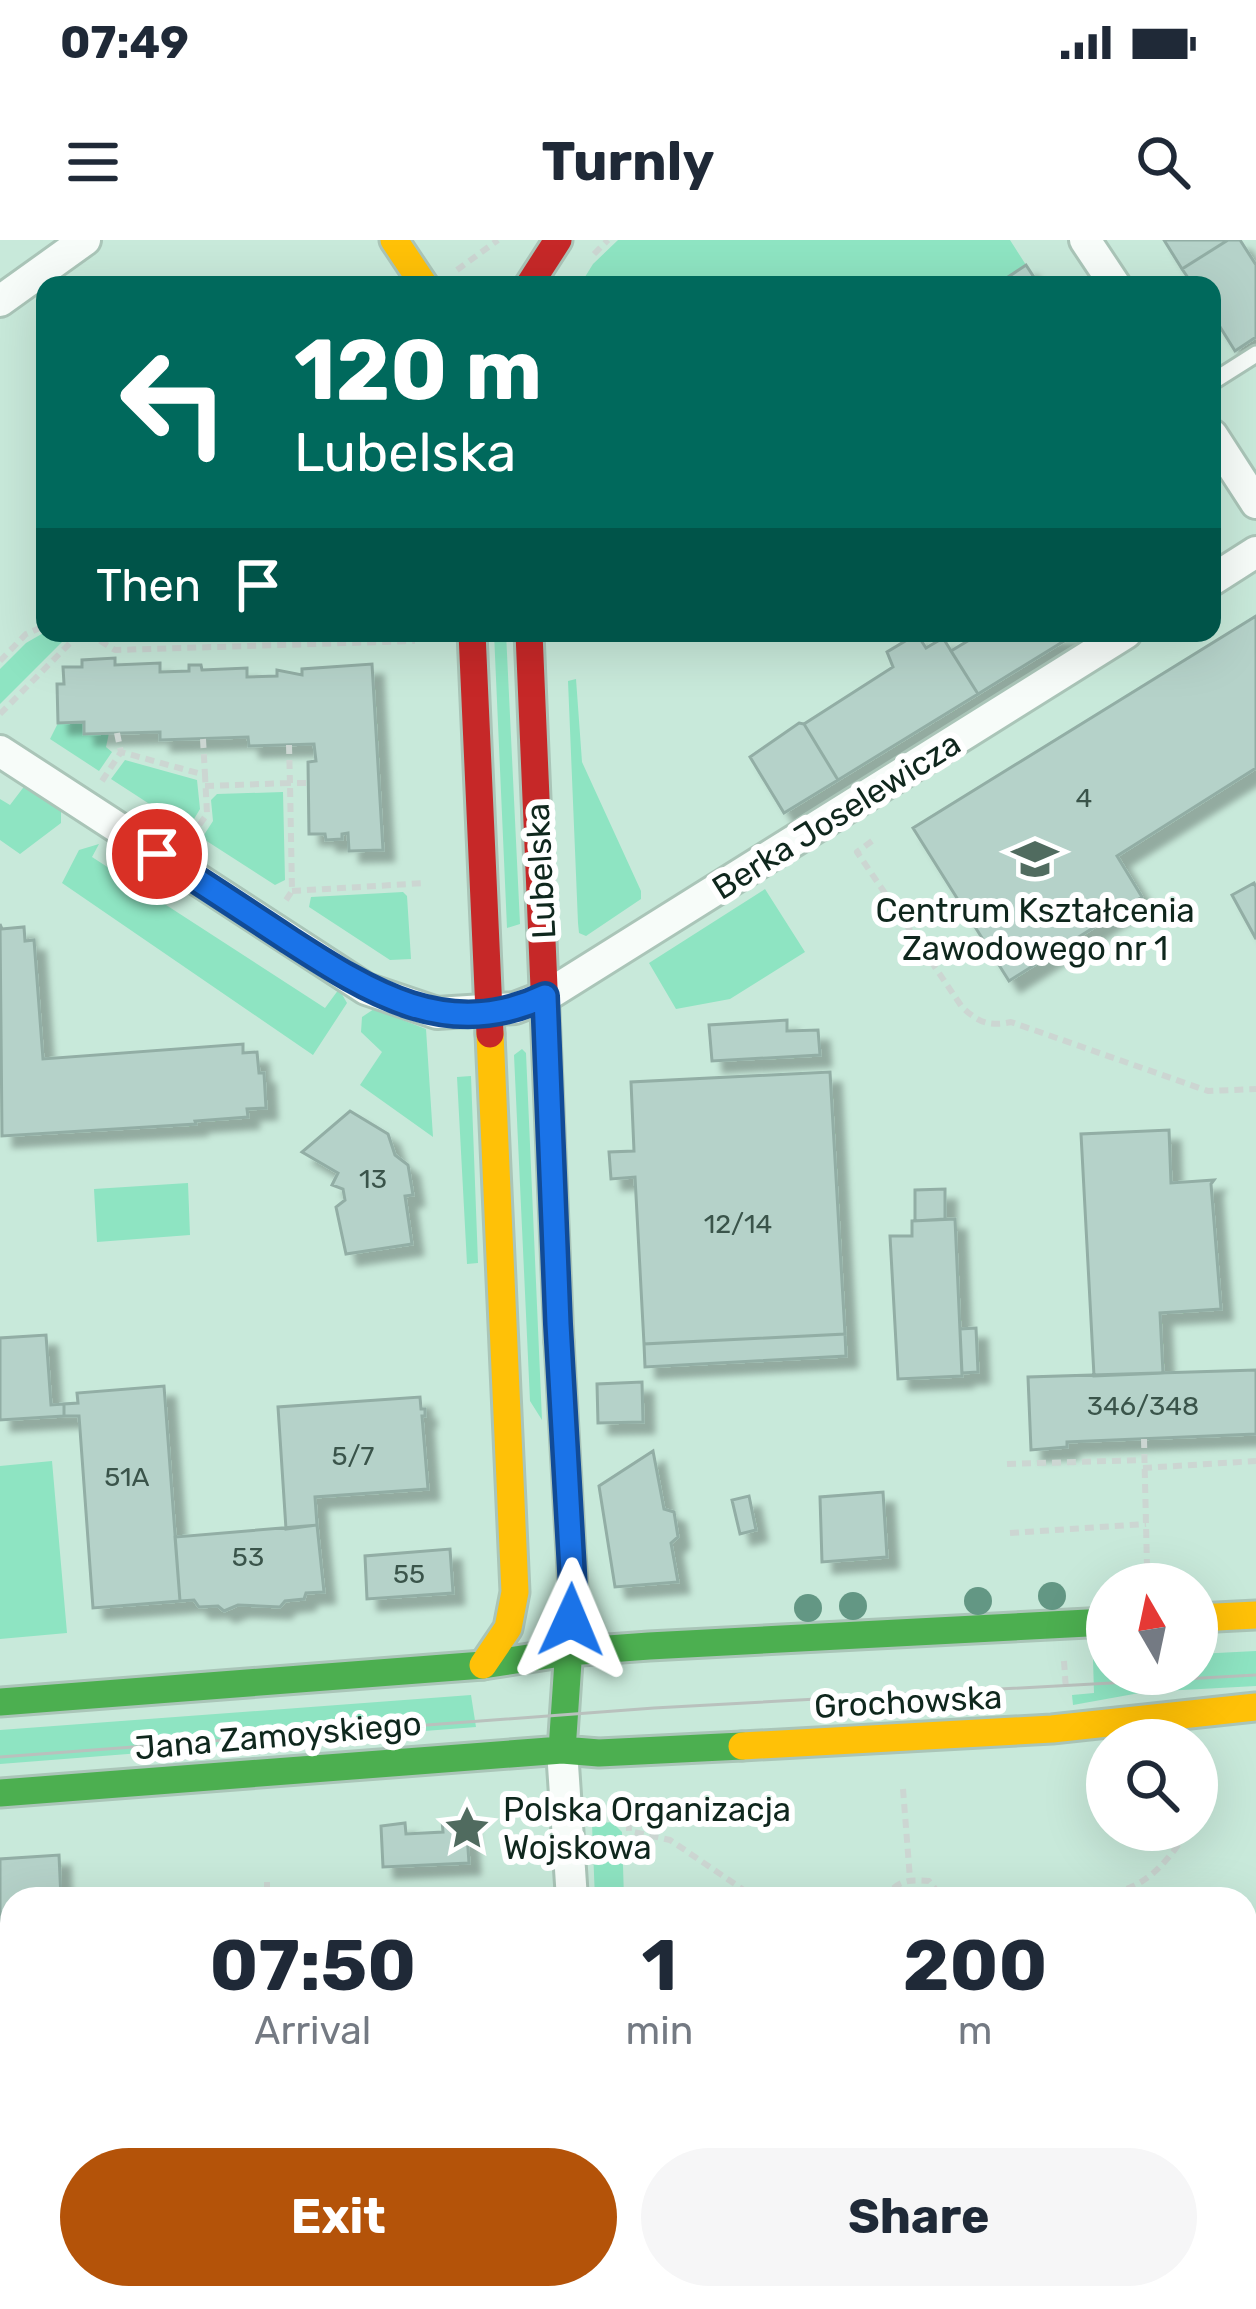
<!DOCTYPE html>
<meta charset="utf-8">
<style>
:root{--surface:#fff;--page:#f6f6f7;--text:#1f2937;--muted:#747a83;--accent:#b45309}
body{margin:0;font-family:Rubik,sans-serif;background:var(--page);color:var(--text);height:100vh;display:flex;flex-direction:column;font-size:45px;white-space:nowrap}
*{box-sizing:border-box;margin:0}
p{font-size:39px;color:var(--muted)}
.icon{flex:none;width:66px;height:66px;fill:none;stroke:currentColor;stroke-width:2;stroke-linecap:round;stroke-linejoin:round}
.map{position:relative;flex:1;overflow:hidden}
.side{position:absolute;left:0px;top:1647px;width:1257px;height:423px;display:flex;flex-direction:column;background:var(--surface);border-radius:36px 36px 0 0;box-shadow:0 12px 48px #0002}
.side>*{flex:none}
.banner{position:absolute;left:36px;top:36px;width:1185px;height:366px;border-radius:24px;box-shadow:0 12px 48px #0002;background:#00695c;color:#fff;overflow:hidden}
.needle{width:78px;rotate:351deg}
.tools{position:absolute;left:1086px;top:1323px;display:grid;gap:24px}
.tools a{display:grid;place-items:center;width:132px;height:132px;border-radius:50%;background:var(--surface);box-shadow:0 12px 48px #0002;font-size:60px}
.pin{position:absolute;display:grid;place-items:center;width:102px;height:102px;color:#fff;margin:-51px;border:6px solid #fff;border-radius:50%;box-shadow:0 3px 12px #0007}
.me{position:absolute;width:132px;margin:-66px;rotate:1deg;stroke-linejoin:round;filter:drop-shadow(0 0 9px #0008)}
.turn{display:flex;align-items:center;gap:42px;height:252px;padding:0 60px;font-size:54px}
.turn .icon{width:156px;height:156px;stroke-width:2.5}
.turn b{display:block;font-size:84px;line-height:102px}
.then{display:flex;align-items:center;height:114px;padding:0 60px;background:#0003;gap:24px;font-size:45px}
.eta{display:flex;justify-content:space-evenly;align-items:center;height:204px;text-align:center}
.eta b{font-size:72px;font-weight:700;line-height:84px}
.primary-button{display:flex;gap:24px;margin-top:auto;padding:24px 60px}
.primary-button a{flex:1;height:138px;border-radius:72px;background:var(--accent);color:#fff;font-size:48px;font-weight:700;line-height:138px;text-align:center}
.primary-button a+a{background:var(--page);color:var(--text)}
.status{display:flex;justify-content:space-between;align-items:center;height:84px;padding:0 60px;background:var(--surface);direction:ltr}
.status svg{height:33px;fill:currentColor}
header{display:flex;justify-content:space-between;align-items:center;height:156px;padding:0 60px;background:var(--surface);font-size:54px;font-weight:700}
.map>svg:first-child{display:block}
.green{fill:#8ee4c2}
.building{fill:#b5d2c9;stroke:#92aea5;stroke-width:3;filter:url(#shadow)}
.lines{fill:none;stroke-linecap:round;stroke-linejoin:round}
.lane-casing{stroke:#aac5b8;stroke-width:21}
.street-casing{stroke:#aac5b8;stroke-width:36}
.fast-casing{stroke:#aac5b8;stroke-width:33}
.slow-casing{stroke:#aac5b8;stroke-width:33}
.jam-casing{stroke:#aac5b8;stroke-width:33}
.path{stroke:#ccd6d2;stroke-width:6;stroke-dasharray:9 6;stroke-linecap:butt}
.lane{stroke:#f7fcf9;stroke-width:15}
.street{stroke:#f7fcf9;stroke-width:30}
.fast{stroke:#4caf50;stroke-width:27}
.slow{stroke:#ffc107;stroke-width:27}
.jam{stroke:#c62828;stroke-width:27}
.tram{stroke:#b9c1bd;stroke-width:3}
.tree{fill:#639784}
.route-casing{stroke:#114b97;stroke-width:30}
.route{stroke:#1a73e8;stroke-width:21}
.labels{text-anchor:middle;stroke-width:12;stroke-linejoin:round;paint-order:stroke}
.number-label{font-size:27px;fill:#3a544a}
.street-label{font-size:33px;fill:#0f271d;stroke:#fff}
.poi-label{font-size:33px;fill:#0f271d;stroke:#fff}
</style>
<div class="status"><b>07:49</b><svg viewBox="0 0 49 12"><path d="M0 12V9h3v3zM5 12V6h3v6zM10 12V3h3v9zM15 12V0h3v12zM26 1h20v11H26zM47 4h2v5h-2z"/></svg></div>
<header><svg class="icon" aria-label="menu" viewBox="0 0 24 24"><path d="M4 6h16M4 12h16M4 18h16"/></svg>Turnly<svg class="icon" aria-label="search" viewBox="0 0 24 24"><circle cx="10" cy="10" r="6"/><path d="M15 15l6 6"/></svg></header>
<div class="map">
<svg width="1256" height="2069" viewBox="0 0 1256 2069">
<defs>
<filter id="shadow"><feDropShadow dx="11" dy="11" stdDeviation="3" flood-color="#0004"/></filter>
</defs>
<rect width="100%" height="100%" fill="#c8e9da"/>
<path class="green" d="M618,0H1010L1026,25L996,45H580L593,24Z
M45,392L71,393L0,464V429L26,403Z
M494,393H506L520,684L507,688Z
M576,439L582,522L641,651V659L586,696L579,693L578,683L568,441Z
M84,482L85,494L109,493L106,507L112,512L99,531L50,499L58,483Z
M125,520L197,540L200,569L188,589L111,539Z
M26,544L61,568V583L20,614L0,600V559L10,565Z
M283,552L285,640L275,645L202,598L213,581L211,560L217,554Z
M99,604L92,617L325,768L339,749L347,763L313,815L62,643L79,610Z
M765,649L805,712L730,759L676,769L649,723Z
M403,652L407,656L411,719L390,720L309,667L311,657Z
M374,769L426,789L433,897L360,845L382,812L361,792L362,777Z
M522,809L526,813L542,1180L530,1161L514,815Z
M471,836L478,1023L467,1024L457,837Z
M188,943L190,995L97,1002L94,949Z
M52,1221L67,1393L0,1399V1226Z
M1256,1411V1446L1145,1452L1073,1465L1072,1455L1094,1453L1093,1419L1107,1418V1434H1197V1414Z
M471,1455L476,1487L0,1524V1490Z
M612,1582L622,1592L624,1659H595L592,1584Z"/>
<path class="building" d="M1164,0H1228L1182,29Z
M1228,0H1240L1256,25V97L1235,111L1212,74V45H1193L1182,29Z
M1026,25L1039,45H996Z
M1256,376V528L1117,616L1142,657L1009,741L913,588Z
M981,393H1077L978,454L951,411Z
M917,394L926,408L943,398L978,454L838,540L804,484L893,427L887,412Z
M115,418V425L160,423V432L189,431V425H201L202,430L247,428V437L277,436V430L302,435V429L372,424L383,610L349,611L348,593L342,594V599L326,600L325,594H309L308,522L316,521L314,504L249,506L248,497L160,500V492L84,494V482L58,483L57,444H64L63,427H82V420Z
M799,483L804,484L838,540L784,573L750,517Z
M1254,643L1256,647V699L1232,655Z
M0,684L2,689L24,687L25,701L34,700L43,819L243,804V813L257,812L259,833H264L266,868L247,869L248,877L195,881L196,884L2,896Z
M787,780V791L818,790L820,815L712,821L709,785Z
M830,832L845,1094L644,1104L635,937L611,939L609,912L634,911L631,842Z
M350,871L388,894L395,915L408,925L413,955L405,956L412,1004L346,1014L336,967L345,960L343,949L332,945L338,933L302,912Z
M1169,890L1171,943L1214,940L1211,944L1221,1069L1160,1073L1163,1133L1094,1136L1081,894Z
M945,949V979L915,981V950Z
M955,979L962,1136L898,1139L890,996H912V981Z
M976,1088L978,1132L962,1133L960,1089Z
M845,1094L846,1116L645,1127L644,1104Z
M46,1095L51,1165L64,1164V1176L0,1180V1098Z
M1256,1130V1194L1067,1202V1207L1031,1210L1028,1137Z
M642,1142L643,1182L598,1183L597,1144Z
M164,1146L180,1361L93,1368L79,1176H64V1164L78,1163L77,1153Z
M420,1157L421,1169H425V1176H422L428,1249L315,1257L317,1285L286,1289L278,1167Z
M653,1211L664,1269L674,1272L678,1297L671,1303L678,1342L615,1347L599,1246Z
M883,1252L887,1317L822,1322L820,1257Z
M749,1256L756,1290L740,1294L732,1260Z
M317,1285L324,1352L306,1353L304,1359L285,1361L280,1367L238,1365L224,1371L218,1366L199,1367L194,1360L180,1361L175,1297Z
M450,1309L453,1353L367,1359L365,1316Z
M442,1580H466L469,1623L383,1627L381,1586L405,1583L406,1594L443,1592Z
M59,1615L61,1659H12V1691H0V1619Z
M0,1691H12V1887L0,1888Z
M1256,1913V2001H1245V1914Z
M0,1935H12V2031L0,2032Z
M12,2031V2058H26V2069H0V2032Z
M26,2058H64V2069H26Z
M92,2058H136V2067L92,2069Z
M136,2058H253L255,2065L252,2069L136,2067Z
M278,2058H350L351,2069H278Z
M364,2058H545L546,2069H365Z
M706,2058H780V2069H706Z"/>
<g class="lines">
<g class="lane-casing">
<path id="lane" d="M1212,142L1256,114"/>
</g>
<g class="street-casing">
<path id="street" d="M1085,0L1115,45
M0,61L85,0
M1212,195L1256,263
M1212,340L1256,312
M0,511L366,749L437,773L515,768L546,756L1126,393
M562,1510L572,1659
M599,2058L600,2069"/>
</g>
<g class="fast-casing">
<path id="fast" d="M559,1102L573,1348L562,1510
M0,1462L483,1425L568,1412L649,1406L1107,1382
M0,1553L562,1510L599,1513L742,1506"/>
</g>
<g class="slow-casing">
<path id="slow" d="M394,0L424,45
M1197,1378L1256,1375
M483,1425L508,1388L515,1352L490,794
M742,1506L1052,1489L1256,1467"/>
</g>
<g class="jam-casing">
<path id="jam" d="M529,45L558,0
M472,393L490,794
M529,393L559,1102"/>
</g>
<path class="path" d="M594,14L608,0
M457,30L498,0
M87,393L115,410L415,401
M0,421L26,394L45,386
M0,474L80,393
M117,493L121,512
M203,499L205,535
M289,505L290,543H309
M102,541L121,512L205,535L207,574L191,597
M205,546L290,543L292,651L286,660
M872,601L857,612L962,767C978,782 989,787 1011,782L1208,851L1256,849
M292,651L426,643
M1144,1199L1147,1327
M1007,1224L1143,1220
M1143,1228L1256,1221
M1010,1293L1146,1284
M1064,1421L1066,1450
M903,1549L910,1639
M628,1567L629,1591L670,1600L757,1659
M1197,1579L1211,1548
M267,1642V1659
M883,1659C898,1641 906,1639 929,1641L943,1659
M1083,1659C1141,1651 1156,1637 1189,1590
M1245,1896L1256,1895"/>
<use href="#lane" class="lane"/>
<use href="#street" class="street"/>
<use href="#fast" class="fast"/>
<use href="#slow" class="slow"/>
<use href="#jam" class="jam"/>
<path class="tram" d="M0,1517L654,1468L1256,1435"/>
</g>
<g class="tree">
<circle cx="1052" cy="1356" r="14"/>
<circle cx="978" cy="1361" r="14"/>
<circle cx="853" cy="1366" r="14"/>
<circle cx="808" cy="1368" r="14"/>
</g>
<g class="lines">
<g class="route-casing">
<path id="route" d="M157,614C201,642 245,671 289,700C368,751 448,803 545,756L558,1084L573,1348L571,1380"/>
</g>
<use href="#route" class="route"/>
</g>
<defs>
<g id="school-bare" transform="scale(3.6)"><path d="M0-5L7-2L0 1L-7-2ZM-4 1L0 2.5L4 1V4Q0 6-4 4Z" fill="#506b5f" stroke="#fff" stroke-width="2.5" paint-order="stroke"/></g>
<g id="sight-bare" transform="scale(3.6)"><path d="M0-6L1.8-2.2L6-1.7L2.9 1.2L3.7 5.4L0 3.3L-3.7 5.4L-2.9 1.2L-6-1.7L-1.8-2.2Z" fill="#506b5f" stroke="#fff" stroke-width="2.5" paint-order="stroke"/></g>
</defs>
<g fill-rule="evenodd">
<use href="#school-bare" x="1035" y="619"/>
<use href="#sight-bare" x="467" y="1588"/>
</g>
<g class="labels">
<g class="number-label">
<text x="1084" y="567">4</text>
<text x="373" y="948">13</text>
<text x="738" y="993">12/14</text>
<text x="1143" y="1175">346/348</text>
<text x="353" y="1225">5/7</text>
<text x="127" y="1246">51A</text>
<text x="248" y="1326">53</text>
<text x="409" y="1343">55</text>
</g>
<g class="street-label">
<text transform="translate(836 575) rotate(-32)" y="12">Berka Joselewicza</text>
<text transform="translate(540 631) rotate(-93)" y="12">Lubelska</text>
<text transform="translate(908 1461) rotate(-3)" y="12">Grochowska</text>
<text transform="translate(278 1495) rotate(-5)" y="12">Jana Zamoyskiego</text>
</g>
<g class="poi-label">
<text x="1035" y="682">Centrum Kształcenia<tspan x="1035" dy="38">Zawodowego nr 1</tspan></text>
<text x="503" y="1581" text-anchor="start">Polska Organizacja<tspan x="503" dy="38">Wojskowa</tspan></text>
</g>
</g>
</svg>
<div class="tools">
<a><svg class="needle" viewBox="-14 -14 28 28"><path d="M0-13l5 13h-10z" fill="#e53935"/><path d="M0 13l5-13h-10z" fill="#747a83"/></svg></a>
<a><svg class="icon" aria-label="search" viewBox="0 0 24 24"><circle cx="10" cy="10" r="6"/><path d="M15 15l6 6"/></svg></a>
</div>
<div class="pin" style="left:157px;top:614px;background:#d93025"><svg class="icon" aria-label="arrive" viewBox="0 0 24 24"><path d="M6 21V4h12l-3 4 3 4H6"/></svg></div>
<svg class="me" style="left:571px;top:1380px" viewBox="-20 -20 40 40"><path d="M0-17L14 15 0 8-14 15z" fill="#1a73e8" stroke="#fff" stroke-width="4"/></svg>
<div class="banner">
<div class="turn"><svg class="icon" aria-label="left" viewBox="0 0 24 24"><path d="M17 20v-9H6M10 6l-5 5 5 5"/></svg><div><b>120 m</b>Lubelska</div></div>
<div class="then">Then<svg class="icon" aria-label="arrive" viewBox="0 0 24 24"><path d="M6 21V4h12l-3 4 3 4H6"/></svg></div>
</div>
<section class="side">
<div class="eta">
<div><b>07:50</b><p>Arrival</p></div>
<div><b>1</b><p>min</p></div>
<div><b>200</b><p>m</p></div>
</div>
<div class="primary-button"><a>Exit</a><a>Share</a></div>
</section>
</div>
